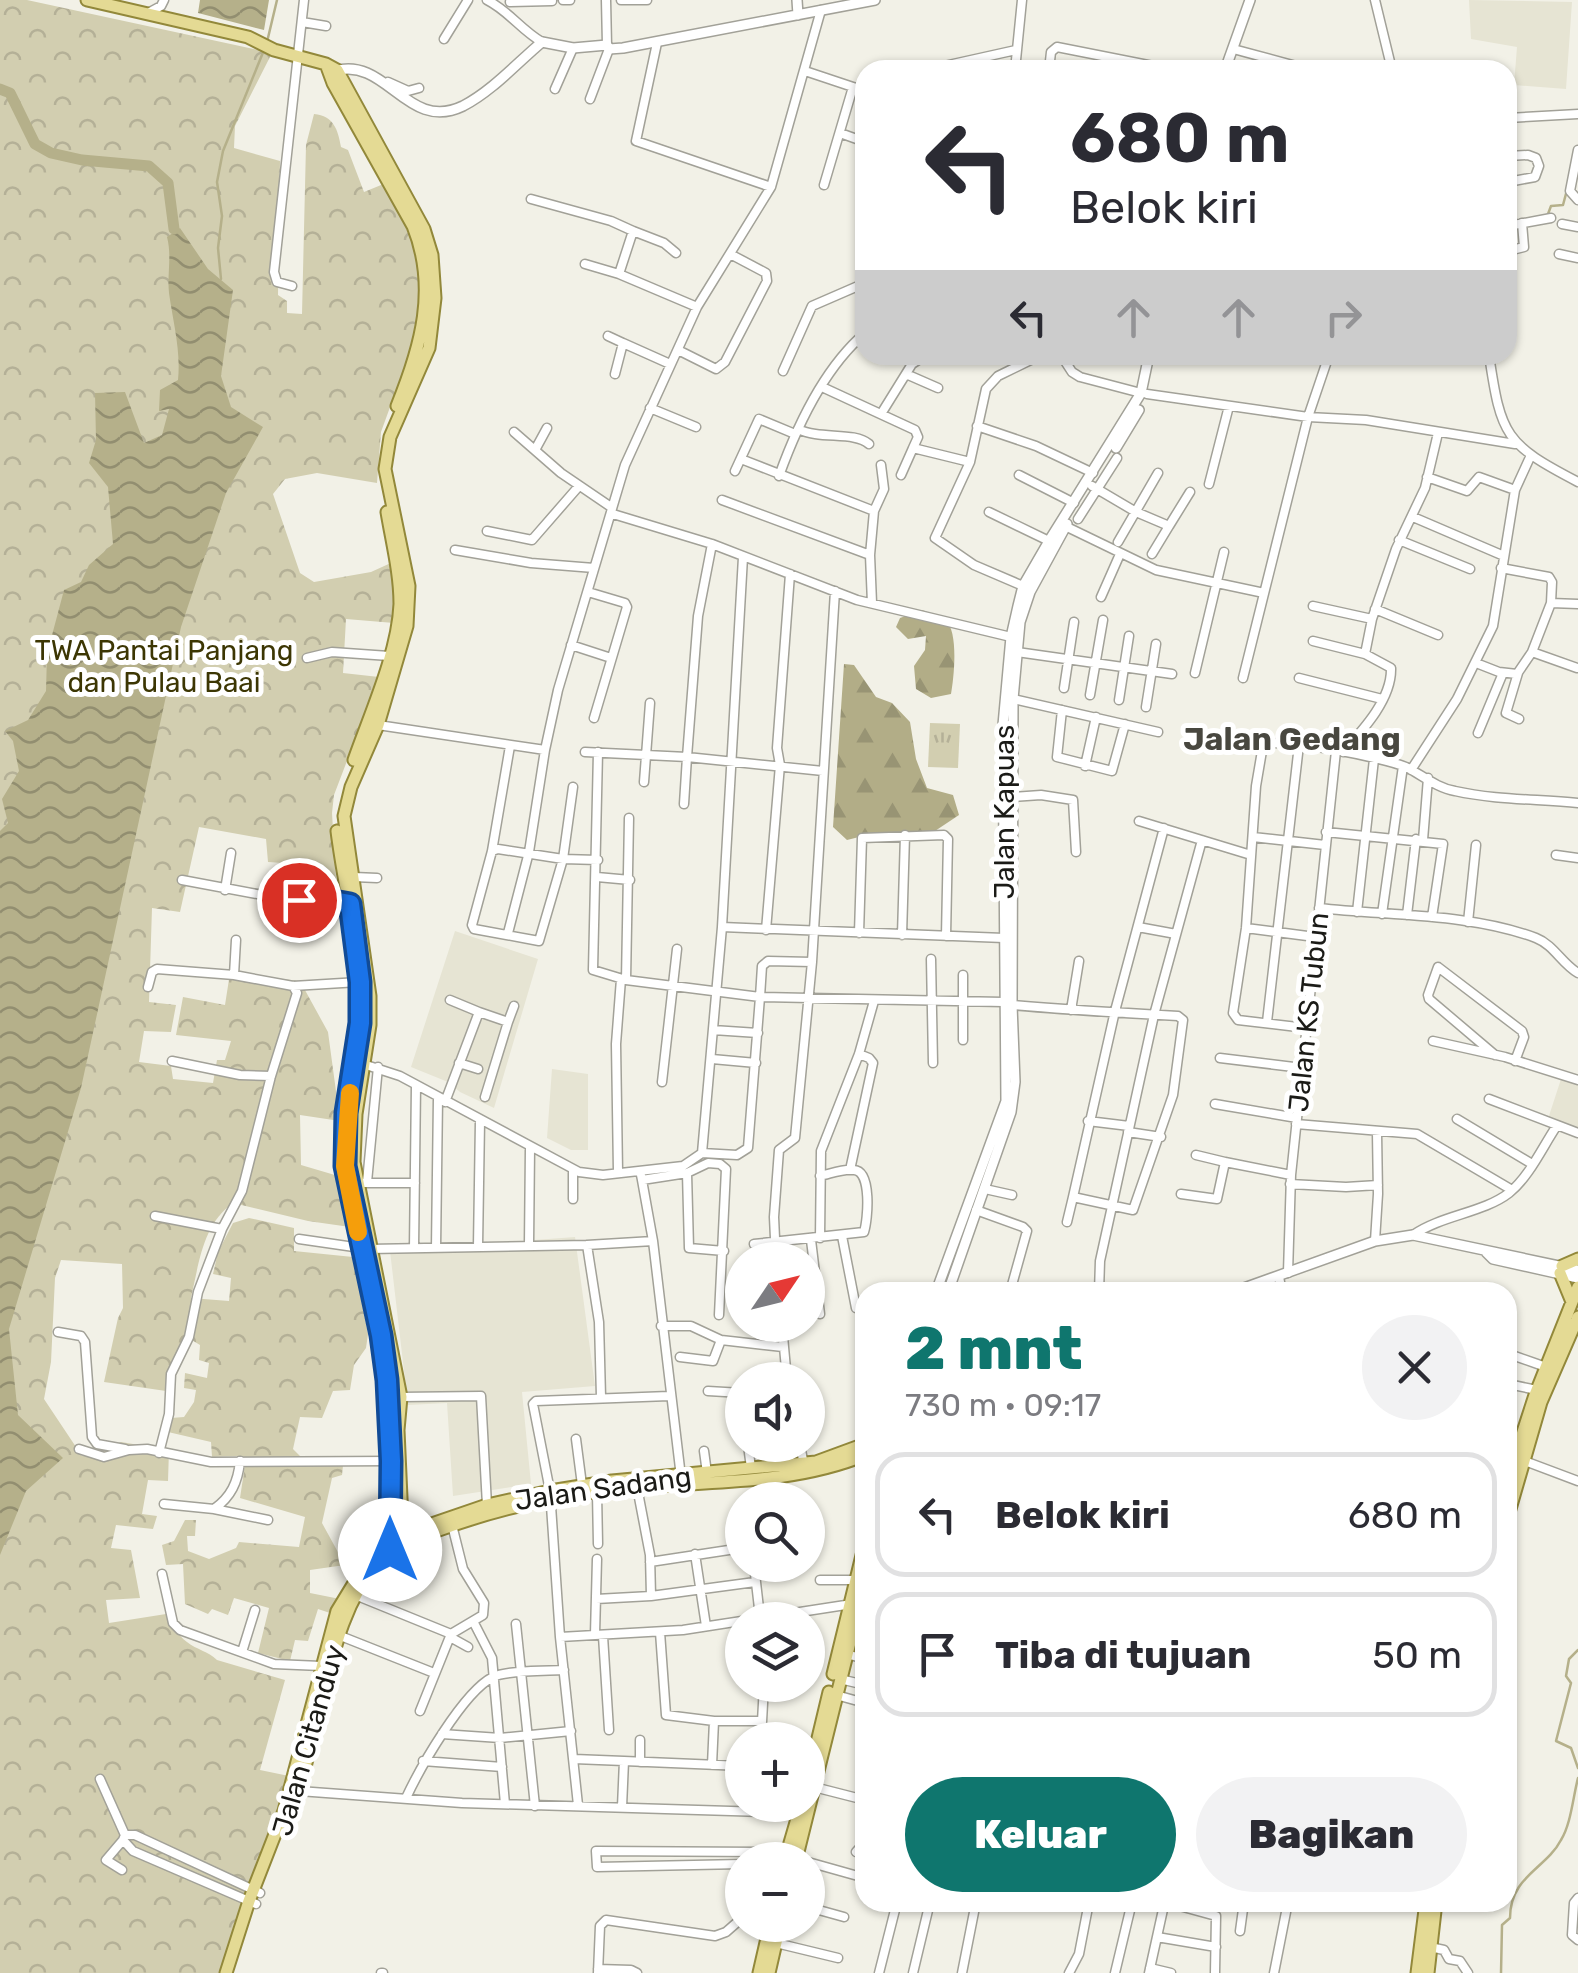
<!DOCTYPE html>
<html lang="id">
<meta charset="utf-8">
<style>
:root{--surface:#fff;--page:#f2f2f3;--text:#2b2b33;--muted:#7c7c81;--line:#e1e1e2;--accent:#0f766e}
body{margin:0;font-family:Rubik,sans-serif;background:var(--page);color:var(--text);height:100vh;display:flex;flex-direction:column;font-size:38px;white-space:nowrap}
*{box-sizing:border-box;margin:0}
p{font-size:32px;color:var(--muted)}
.icon{flex:none;width:55px;height:55px;fill:none;stroke:currentColor;stroke-width:2;stroke-linecap:round;stroke-linejoin:round}
.map{position:relative;flex:1;overflow:hidden}
.details{position:absolute;left:855px;top:1282px;width:662px;height:630px;display:flex;flex-direction:column;background:var(--surface);border-radius:30px;box-shadow:0 2px 8px #0004}
.details>*{flex:none}
.hud{position:absolute;left:855px;top:60px;width:662px;height:305px;border-radius:30px;box-shadow:0 2px 8px #0004;background:#fff;color:var(--text);overflow:hidden}
.needle{width:65px;rotate:55deg}
.tools{position:absolute;left:725px;top:1242px;display:grid;gap:20px}
.tools a{display:grid;place-items:center;width:100px;height:100px;border-radius:50%;background:var(--surface);box-shadow:0 2px 8px #0004;font-size:50px}
.pin{position:absolute;display:grid;place-items:center;width:85px;height:85px;color:#fff;margin:-42px;border:5px solid #fff;border-radius:50%;box-shadow:0 2px 10px #0007}
.me{position:absolute;width:110px;margin:-55px;rotate:0deg;stroke-linejoin:round;filter:drop-shadow(0 0 8px #0008)}
.turn{display:flex;align-items:center;gap:35px;height:210px;padding:0 50px;font-size:45px}
.turn .icon{width:130px;height:130px;stroke-width:2.5}
.turn b{display:block;font-size:70px;line-height:85px}
.lanes{display:flex;align-items:center;height:95px;padding:0 50px;background:#0003;justify-content:center;gap:50px;direction:ltr}
.lanes .off{opacity:.35}
.round{display:grid;place-items:center;flex:none;width:105px;height:105px;border-radius:52px;background:var(--page)}
.head{display:flex;align-items:center;justify-content:space-between;height:170px;padding:0 50px}
h1{font-size:60px;font-weight:800;line-height:75px;color:var(--accent)}
.action{display:flex;gap:20px;margin-top:auto;padding:20px 50px}
.action a{flex:1;height:115px;border-radius:60px;background:var(--accent);color:#fff;font-size:40px;font-weight:800;line-height:115px;text-align:center}
.action a+a{background:var(--page);color:var(--text)}
ul{padding:0;list-style:none}
li{display:flex;align-items:center;gap:30px;height:125px;margin:0 20px 15px;padding:0 30px;border:5px solid var(--line);border-radius:30px}
li div{flex:1}
li b{display:block;font-size:38px}
li em{font-style:normal}
.map>svg:first-child{display:block}
.built{fill:#e6e4d3}
.grass{fill:url(#grass-tufts)}
.forest{fill:url(#forest-firs)}
.park{fill:url(#park-crowns)}
.water{fill:url(#water-waves)}
.lines{fill:none;stroke-linecap:round;stroke-linejoin:round}
.stream{stroke:#b5b08a;stroke-width:2.5}
.river{stroke:#b5b08a;stroke-width:11}
.minor-casing{stroke:#a2a198;stroke-width:11}
.tertiary-casing{stroke:#a2a198;stroke-width:12}
.primary-casing{stroke:#92883a;stroke-width:15}
.minor{stroke:#fff;stroke-width:8}
.tertiary{stroke:#fff;stroke-width:9}
.primary{stroke:#e4da94;stroke-width:11}
.route-casing{stroke:#114b97;stroke-width:25}
.route{stroke:#1a73e8;stroke-width:18}
.slow{stroke:#f59e0b;stroke-width:18}
.labels{text-anchor:middle;stroke-width:10;stroke-linejoin:round;paint-order:stroke}
.park-label{font-size:28px;fill:#3c3603;stroke:#fff}
.street-label{font-size:28px;fill:#1b1b17;stroke:#fff}
.quarter-label{font-size:32px;font-weight:bold;fill:#48473f;stroke:#fff}
</style>
<div class="map">
<svg width="1578" height="1973" viewBox="0 0 1578 1973">
<defs>
<pattern id="grass-tufts" width="24" height="20" patternUnits="userSpaceOnUse" patternTransform="scale(2.5)"><rect width="24" height="20" fill="#d2ceb0"/><path d="M3 7l-1-3M5 7V3M7 7l1-3M15 17l-1-3M17 17v-4M19 17l1-3" fill="none" stroke="#b4b097"/></pattern>
<pattern id="forest-firs" width="22" height="20" patternUnits="userSpaceOnUse" patternTransform="scale(2.5)"><rect width="22" height="20" fill="#b2ad87"/><path d="M5 1l3.5 6h-7zM16 11l3.5 6h-7z" fill="#989474"/></pattern>
<pattern id="park-crowns" width="20" height="18" patternUnits="userSpaceOnUse" patternTransform="scale(2.5)"><rect width="20" height="18" fill="#d2ceb0"/><path d="M2 6a3 3 0 1 1 6 0M12 15a3 3 0 1 1 6 0" fill="none" stroke="#b4b097"/></pattern>
<pattern id="water-waves" width="16" height="10" patternUnits="userSpaceOnUse" patternTransform="scale(2.5)"><rect width="16" height="10" fill="#b5b08a"/><path d="M0 5q4-4 8 0t8 0" fill="none" stroke="#928e70"/></pattern>
</defs>
<rect width="100%" height="100%" fill="#f2f1e7"/>
<path class="built" d="M1469,0L1572,2L1566,89L1514,85L1517,47L1471,39Z
M455,931L538,959L494,1108L460,1092L448,1082L411,1067Z
M552,1069L588,1074V1150H571L547,1138Z
M1562,1076L1578,1082V1132L1547,1122Z
M575,1237L595,1386L522,1392L531,1484L453,1496L447,1403L408,1405L390,1251Z"/>
<path class="grass" d="M930,723L960,724L958,768L928,767Z"/>
<path class="forest" d="M922,610C929,613 939,615 945,620C959,630 954,678 951,694L931,698L916,689L914,666L925,650L926,636L908,639L896,627L900,618Z
M844,664L854,665L876,697L892,703L910,722L916,759L927,788L953,795L959,815L932,833H875L847,840L833,827Z"/>
<path class="park" d="M0,0H27L272,53L235,126L234,148L280,161L278,295L287,301V313L302,314L306,145L314,114C334,116 338,130 341,147L348,150L364,192L386,183L413,226L423,289L418,330L381,432L377,483L317,473L285,479L273,494L300,573L314,582L371,572L393,562L396,591L394,623L346,619L343,673L379,677L334,795L332,813L336,879L301,878L299,864L268,862L266,839L199,827L180,912L152,908L149,1002L176,1005L171,1032L144,1031L139,1062L171,1066L173,1079L213,1083L217,1060H225L231,1041L176,1035L183,997L225,1005L230,973L300,981L328,1032L340,1121L300,1115L301,1165L345,1178L350,1227L308,1221L233,1203C203,1224 199,1263 191,1298L229,1301L231,1278L213,1274L218,1252L233,1223L249,1218L294,1228V1251L353,1257L368,1334L366,1348L354,1365L350,1390L333,1391L322,1418L300,1417L293,1449L300,1456H344L342,1475L332,1478L322,1523L345,1565L310,1570V1593L340,1599L333,1614L318,1609L308,1641L295,1640L290,1661L258,1653L269,1608L234,1598L228,1615L212,1609L208,1614L185,1604L183,1564L166,1565L162,1545L174,1541L185,1520H196L195,1536H187L188,1551L209,1559L236,1548L239,1542L299,1547L305,1517L240,1498L245,1465L240,1463L241,1456L212,1457L211,1442L168,1432L171,1418L184,1417L194,1402L196,1390L184,1388L185,1373L207,1378L209,1363L199,1360L200,1345L190,1339L166,1391L104,1382L118,1318L123,1308L122,1264L61,1260L55,1278L51,1362L44,1399L82,1456L121,1442L169,1450L168,1481L148,1480L142,1514L157,1516L153,1529L116,1525L111,1548L131,1550L140,1598L106,1600L109,1623L166,1614C173,1624 177,1635 187,1642C197,1650 208,1651 217,1660L285,1680L260,1770L289,1776L221,1973H0Z"/>
<path class="water" d="M200,0H269L264,30L198,13Z
M180,228L208,269L233,290L221,376L231,407L263,427L226,493L181,627L81,1088L9,1329L18,1415L63,1458L26,1491L0,1555V831L8,823L2,799L19,771L13,741L5,731L28,720L46,691L47,654L64,590L81,582L89,565L113,544L108,487L89,463L96,440L95,393L125,392L144,443L162,435L169,409L159,411L160,390L178,380C181,350 173,322 169,293C167,274 172,256 167,237Z"/>
<g class="lines">
<path class="stream" d="M267,42L277,0
M1548,214L1551,206L1563,205L1567,190
M221,279L218,248L222,216L217,182L223,151L264,50
M1578,1650L1569,1659L1566,1676L1571,1683L1556,1741L1571,1748L1578,1768
M1501,1973L1502,1925L1510,1918C1510,1876 1546,1869 1561,1840C1571,1824 1573,1797 1578,1778"/>
<path class="river" d="M0,89L10,93L35,144L51,153L82,160L149,166L168,183L174,229"/>
<g class="minor-casing">
<path id="minor" d="M487,0C509,11 521,30 542,42
M563,0H570
M606,0L607,45
M621,0H647
M1375,0L1392,70
M510,2L552,1
M148,13L161,6L164,0
M302,22L326,26
M444,39L468,0
M657,43L636,141L771,187L821,10
M1237,50L1300,67
M926,70L1016,50
M1015,70L1022,0
M1049,70L1051,52L1057,47L1153,66L1157,70
M805,71L865,91
M388,82L408,91L419,88
M555,89L573,48
M590,99L609,49
M1508,118L1578,114
M840,133L865,142
M1578,150L1570,191L1578,200
M1508,156L1528,155L1536,158L1539,166L1535,177L1508,182
M824,185L853,87
M531,199L611,221L633,231
M1562,224L1578,227
M1508,226L1551,218
M1508,251L1524,247L1522,223
M1559,254L1578,258
M585,264L619,274L697,307
M619,274L633,231L664,243L676,253
M292,286L277,282L274,272L304,0
M608,336L623,343
M678,350L716,369L725,362L767,281L766,273L730,254
M1061,355L1072,372L1080,377L1141,393
M1489,355C1501,436 1505,444 1578,482
M783,371L812,306L865,283
M615,374L623,343L670,364
M906,374L938,388
M822,387L915,430L918,437L913,448L970,462
M1147,394L1308,417L1366,420L1515,444
M650,408L696,427
M881,414L912,364L926,355
M977,426L1036,446L1093,473
M798,429C820,440 854,431 869,444
M514,432L561,473L611,507
M535,450L547,428
M741,459L874,511L870,555L872,603
M735,471L759,419L795,434
M901,475L913,448
M1019,475L1074,503
M779,476C797,426 824,368 865,333
M1427,477L1467,491L1479,477L1515,490
M1209,484L1229,406
M1092,486L1136,512L1169,526L1152,554
M722,500L870,555
M874,511L884,489L881,465
M989,512L1049,541
M613,514L712,544L857,600L1011,637
M1413,517L1504,556
M1078,519L1117,458
M1065,526L1156,570L1264,593
M1169,526L1190,492
M487,531L532,540L579,486
M1399,540L1470,569
M1118,542L1158,473
M712,544L698,616L687,757L823,771
M455,550L531,563L594,568
M1501,568L1549,577L1552,582L1551,603
M1023,586L974,565L935,538L970,462L986,389L998,376L1041,355
M588,592L625,603L627,607L594,718
M1101,597L1120,554
M1313,606L1372,619
M1375,609L1438,635
M1313,641L1365,654L1391,668C1392,699 1363,730 1343,752
M571,645L611,658
M1017,652L1172,674
M1532,652L1577,668
M1365,654L1372,619L1396,549L1425,488L1438,433
M307,658L332,652L389,656
M1476,663L1499,672L1517,674L1532,652L1551,603L1578,604
M1195,673L1224,552
M1518,673L1506,713L1519,719
M1243,678L1308,417L1329,355
M1299,678L1382,699
M1064,688L1074,622
M1090,695L1103,620
M1013,699L1158,732
M1119,700L1129,636
M1146,707L1156,644
M1062,710L1057,757L1112,771L1125,724
M378,725L545,750L558,690L625,465L697,307L771,187
M1478,733L1503,673
M510,746L492,851L472,925L474,929L539,941L563,859L573,787
M585,752L687,757L684,804
M598,752L593,970L626,980L760,997L762,966L768,961L812,962
M1085,766L1096,717
M1411,770L1457,699L1493,626L1515,490L1531,455
M644,782L650,703
M1011,797L1041,795L1073,800L1076,852
M1139,821L1251,855
M1326,832L1443,844L1432,917
M1253,837L1325,845
M1423,840L1428,778
M492,851L498,849L563,859L598,860
M1556,855L1578,858
M354,877L377,878
M597,877L630,880
M182,880L289,900L321,898L349,904
M225,890L231,853
M1319,908C1389,916 1470,913 1536,938C1554,945 1562,964 1578,973
M1357,912L1374,759
M1382,914L1403,766
M1407,915L1416,839
M1468,922L1476,845
M722,927L1004,938
M1138,927L1176,934
M1246,928L1315,937
M766,930L780,765L777,748L790,574
M508,933L529,852L545,750
M859,933L862,838L944,835L948,839L946,936
M902,935L905,835
M931,959L933,1063
M234,975L236,940
M963,975V1040
M626,980L629,818
M148,987L152,972L157,969L234,975L293,986L359,982
M1012,1005C1067,1010 1122,1013 1178,1016L1183,1020L1173,1095L1133,1210L1073,1197L1115,1011L1164,828
M1071,1010L1079,961
M479,1012L508,1022L514,1006
M1267,1022L1299,745
M1306,1028L1238,1020L1233,1013L1246,928L1256,786L1263,745C1282,737 1384,758 1406,767C1422,775 1437,788 1455,791C1495,800 1537,799 1578,803
M713,1030L758,1033
M1433,1041L1505,1057L1578,1080
M1495,1055L1429,999L1428,995L1438,967L1522,1031L1524,1037L1515,1061
M1220,1058L1302,1068
M712,1059L756,1063
M172,1061L240,1075L271,1076
M360,1063L400,1076L579,1172L603,1175L683,1166L702,1153L722,927L743,557
M459,1063L478,1069
M662,1082L677,949
M485,1097L508,1022
M1489,1099L1578,1133
M445,1102L479,1012L450,1000
M1215,1104L1297,1118
M1457,1119L1532,1164
M1088,1121L1129,1126
M1296,1124L1417,1134L1512,1190
M1128,1132L1161,1137
M702,1153L737,1155L748,1148L760,997L1003,1002
M1196,1155L1225,1162
M573,1170V1199
M850,1170L873,1063L869,1058L859,1054
M618,1172L616,1044L621,979
M687,1173L689,1248L724,1251
M641,1175L642,1180L687,1173L708,1163L720,1164L726,1169L719,1315
M642,1180L653,1241L681,1477
M367,1182L378,1067
M363,1183H415
M1290,1184L1346,1187L1378,1185
M985,1189L1012,1195
M1181,1194L1217,1199L1225,1162L1291,1175
M976,1210L1023,1227L1027,1231L1010,1292
M155,1216L222,1229
M1067,1222L1073,1197
M1413,1235C1442,1215 1483,1213 1509,1193C1529,1177 1542,1148 1556,1127
M842,1236L856,1308
M820,1238L821,1151L859,1054L874,1001
M299,1239L361,1248
M811,1240L820,1314
M1375,1241L1378,1194L1377,1133
M529,1244L530,1148
M754,1244L864,1232C868,1219 872,1171 854,1170C844,1168 830,1174 820,1176
M587,1245L599,1322L601,1397
M478,1246L480,1121
M414,1248L416,1085
M436,1248L438,1098
M369,1249L587,1245L653,1241
M776,1260L774,1217L779,1150L795,1138L812,962L835,591
M1288,1273L1291,1175L1336,751
M1279,1277L1282,1292
M1099,1292L1100,1261L1154,1015L1202,840
M782,1325L787,1380
M661,1326H691L721,1340L783,1347
M58,1332L81,1336L85,1342L92,1437L97,1444L125,1449
M1509,1354L1546,1367
M680,1357L713,1361L721,1340
M1508,1384L1537,1390
M708,1391L742,1393
M401,1397L481,1396L487,1505
M576,1439L582,1485
M748,1445L751,1468
M800,1445L804,1465
M79,1449L104,1457L129,1450L147,1449L211,1462L391,1461
M704,1451L707,1473
M159,1453L169,1414L171,1374L189,1337L198,1292L222,1229L242,1191L271,1076L297,993L293,986
M1522,1460L1578,1481
M240,1461C238,1482 231,1497 214,1509L268,1520
M637,1487L650,1555L651,1596
M597,1493L598,1544
M164,1504L214,1509
M695,1554L706,1626
M650,1562L742,1548
M754,1565L760,1617
M162,1574L173,1623L180,1630L274,1664L321,1666
M820,1580H857
M355,1595L451,1634L483,1615L484,1603L463,1569L452,1525
M596,1599L651,1596L755,1582
M473,1621L492,1658L505,1804
M516,1624L535,1806
M660,1632L666,1715L714,1721H762
M595,1634L597,1559
M338,1635L434,1673
M603,1636L609,1730
M450,1637L468,1647
M560,1637L683,1630L852,1604
M242,1652L255,1610
M846,1654L865,1659
M840,1679L865,1685
M836,1695L865,1703
M420,1711L451,1634
M442,1734L500,1738L571,1731
M761,1740L764,1685
M574,1759L624,1761
M423,1761L502,1767
M640,1762V1740
M712,1765L714,1721
M100,1779L125,1835
M814,1787L865,1800
M299,1791L462,1803L799,1813
M406,1798C420,1768 463,1692 493,1677C508,1670 546,1671 564,1670
M578,1805L560,1637L550,1491L533,1404L536,1401L669,1396
M622,1807L624,1761L742,1766
M856,1852L865,1842
M808,1862L865,1878
M742,1864L597,1867L596,1851L787,1852
M122,1870L106,1860L123,1840
M1578,1898L1574,1903L1572,1935L1578,1940
M1165,1902L1216,1916L1215,1973
M256,1904L133,1851L123,1840L125,1835H135L260,1893
M808,1907L844,1917
M1240,1931L1244,1902
M1157,1937L1216,1947
M776,1943L838,1958
M1430,1947L1444,1950L1449,1959L1460,1961L1468,1973
M1150,1968L1171,1973
M598,1969L631,1970L637,1973
M381,1973H383
M598,1973L600,1926L606,1920L715,1936L726,1932L742,1918
M879,1973L897,1902
M913,1973L930,1902
M962,1973L976,1902
M1069,1973L1079,1954L1089,1902
M1115,1973L1132,1902
M1149,1973L1164,1905L1154,1902
M1274,1973L1288,1902"/>
</g>
<g class="tertiary-casing">
<path id="tertiary" d="M797,0L798,15
M1225,70L1250,0
M335,71C387,56 407,133 463,106C492,91 517,63 542,42L573,48L607,45L609,49L623,48L875,0
M1116,448L1139,410
M1486,1252L1493,1259L1578,1278
M936,1292L1006,1101L1003,725L1011,637L1018,606L1023,586L1049,541L1141,393L1149,355
M948,1292L1011,1112L1015,1082L1012,1005L1013,699L1020,622L1030,592L1067,524
M1233,1292L1375,1241L1413,1235L1578,1270"/>
</g>
<g class="primary-casing">
<path id="primary" d="M87,0L248,37L274,50L326,64L337,70L424,229L432,255L435,298L429,348L390,437L385,469L409,586L407,626L378,725L351,787L344,816L370,996V1025L356,1114L354,1162L401,1397L398,1430L403,1543
M326,64L333,83L413,226C438,288 421,347 397,406
M354,760C370,714 398,653 400,604C400,573 392,542 387,512
M337,831C345,895 363,957 360,1022C358,1080 339,1130 349,1189
M1562,1266L1578,1259
M1560,1273L1572,1302
M370,1286L387,1381L390,1549
M1508,1478L1535,1395L1578,1287
M1508,1516L1541,1402L1578,1317
M833,1674L865,1543
M322,1700C334,1649 344,1602 379,1560C393,1543 419,1537 439,1530C502,1507 573,1492 640,1487C715,1481 794,1484 865,1455
M808,1780L829,1692
M288,1820L299,1791L315,1727
M785,1860L801,1805
M796,1860L865,1582
M226,1973L249,1901L284,1811L337,1611L370,1557L388,1539L487,1505L550,1491L612,1481L816,1462L865,1444
M759,1973L770,1925
M769,1973L780,1925
M1417,1973L1426,1902
M1428,1973L1436,1902"/>
</g>
<use href="#minor" class="minor"/>
<use href="#tertiary" class="tertiary"/>
<use href="#primary" class="primary"/>
</g>
<g class="lines">
<g class="route-casing">
<path id="route" d="M299,900L311,897L350,904L360,982V1023L346,1113L345,1166L381,1335L387,1380L391,1461L390,1550"/>
</g>
<use href="#route" class="route"/>
<path class="slow" d="M350,1093L345,1166L358,1232"/>
</g>
<g class="labels">
<g class="park-label">
<text x="164" y="660">TWA Pantai Panjang<tspan x="164" dy="32">dan Pulau Baai</tspan></text>
</g>
<g class="street-label">
<text transform="translate(1004 812) rotate(-90)" y="10">Jalan Kapuas</text>
<text transform="translate(1308 1012) rotate(-84)" y="10">Jalan KS Tubun</text>
<text transform="translate(603 1488) rotate(-8)" y="10">Jalan Sadang</text>
<text transform="translate(308 1740) rotate(-74)" y="10">Jalan Citanduy</text>
</g>
<g class="quarter-label">
<text x="1292" y="750">Jalan Gedang</text>
</g>
</g>
</svg>
<div class="tools">
<a><svg class="needle" viewBox="-14 -14 28 28"><path d="M0-13l5 13h-10z" fill="#e53935"/><path d="M0 13l5-13h-10z" fill="#7c7c81"/></svg></a>
<a><svg class="icon" aria-label="sound" viewBox="0 0 24 24"><path d="M4 9h4l5-4v14l-5-4H4zM17 9q2 3 0 6"/></svg></a>
<a><svg class="icon" aria-label="search" viewBox="0 0 24 24"><circle cx="10" cy="10" r="6"/><path d="M15 15l6 6"/></svg></a>
<a><svg class="icon" aria-label="layers" viewBox="0 0 24 24"><path d="M12 4l9 5-9 5-9-5zM3 14l9 5 9-5"/></svg></a>
<a>+</a>
<a>−</a>
</div>
<div class="pin" style="left:299px;top:900px;background:#d93025"><svg class="icon" aria-label="arrive" viewBox="0 0 24 24"><path d="M6 21V4h12l-3 4 3 4H6"/></svg></div>
<svg class="me" style="left:390px;top:1550px" viewBox="-20 -20 40 40"><circle r="19" fill="#fff"/><path d="M0-13L10 11 0 6-10 11z" fill="#1a73e8"/></svg>
<div class="hud">
<div class="turn"><svg class="icon" aria-label="left" viewBox="0 0 24 24"><path d="M17 20v-9H6M10 6l-5 5 5 5"/></svg><div><b>680 m</b>Belok kiri</div></div>
<div class="lanes"><svg class="icon" aria-label="left" viewBox="0 0 24 24"><path d="M17 20v-9H6M10 6l-5 5 5 5"/></svg><svg class="icon off" aria-label="ahead" viewBox="0 0 24 24"><path d="M12 20V5M6 11l6-6 6 6"/></svg><svg class="icon off" aria-label="ahead" viewBox="0 0 24 24"><path d="M12 20V5M6 11l6-6 6 6"/></svg><svg class="icon off" aria-label="right" viewBox="0 0 24 24"><path d="M7 20v-9h11M14 6l5 5-5 5"/></svg></div>
</div>
<section class="details">
<div class="head"><div><h1>2 mnt</h1><p>730 m · 09:17</p></div><a class="round"><svg class="icon" aria-label="close" viewBox="0 0 24 24"><path d="M6 6l12 12M18 6L6 18"/></svg></a></div>
<ul>
<li><svg class="icon" aria-label="left" viewBox="0 0 24 24"><path d="M17 20v-9H6M10 6l-5 5 5 5"/></svg><div><b>Belok kiri</b></div><em>680 m</em></li>
<li><svg class="icon" aria-label="arrive" viewBox="0 0 24 24"><path d="M6 21V4h12l-3 4 3 4H6"/></svg><div><b>Tiba di tujuan</b></div><em>50 m</em></li>
</ul>
<div class="action"><a>Keluar</a><a>Bagikan</a></div>
</section>
</div>
